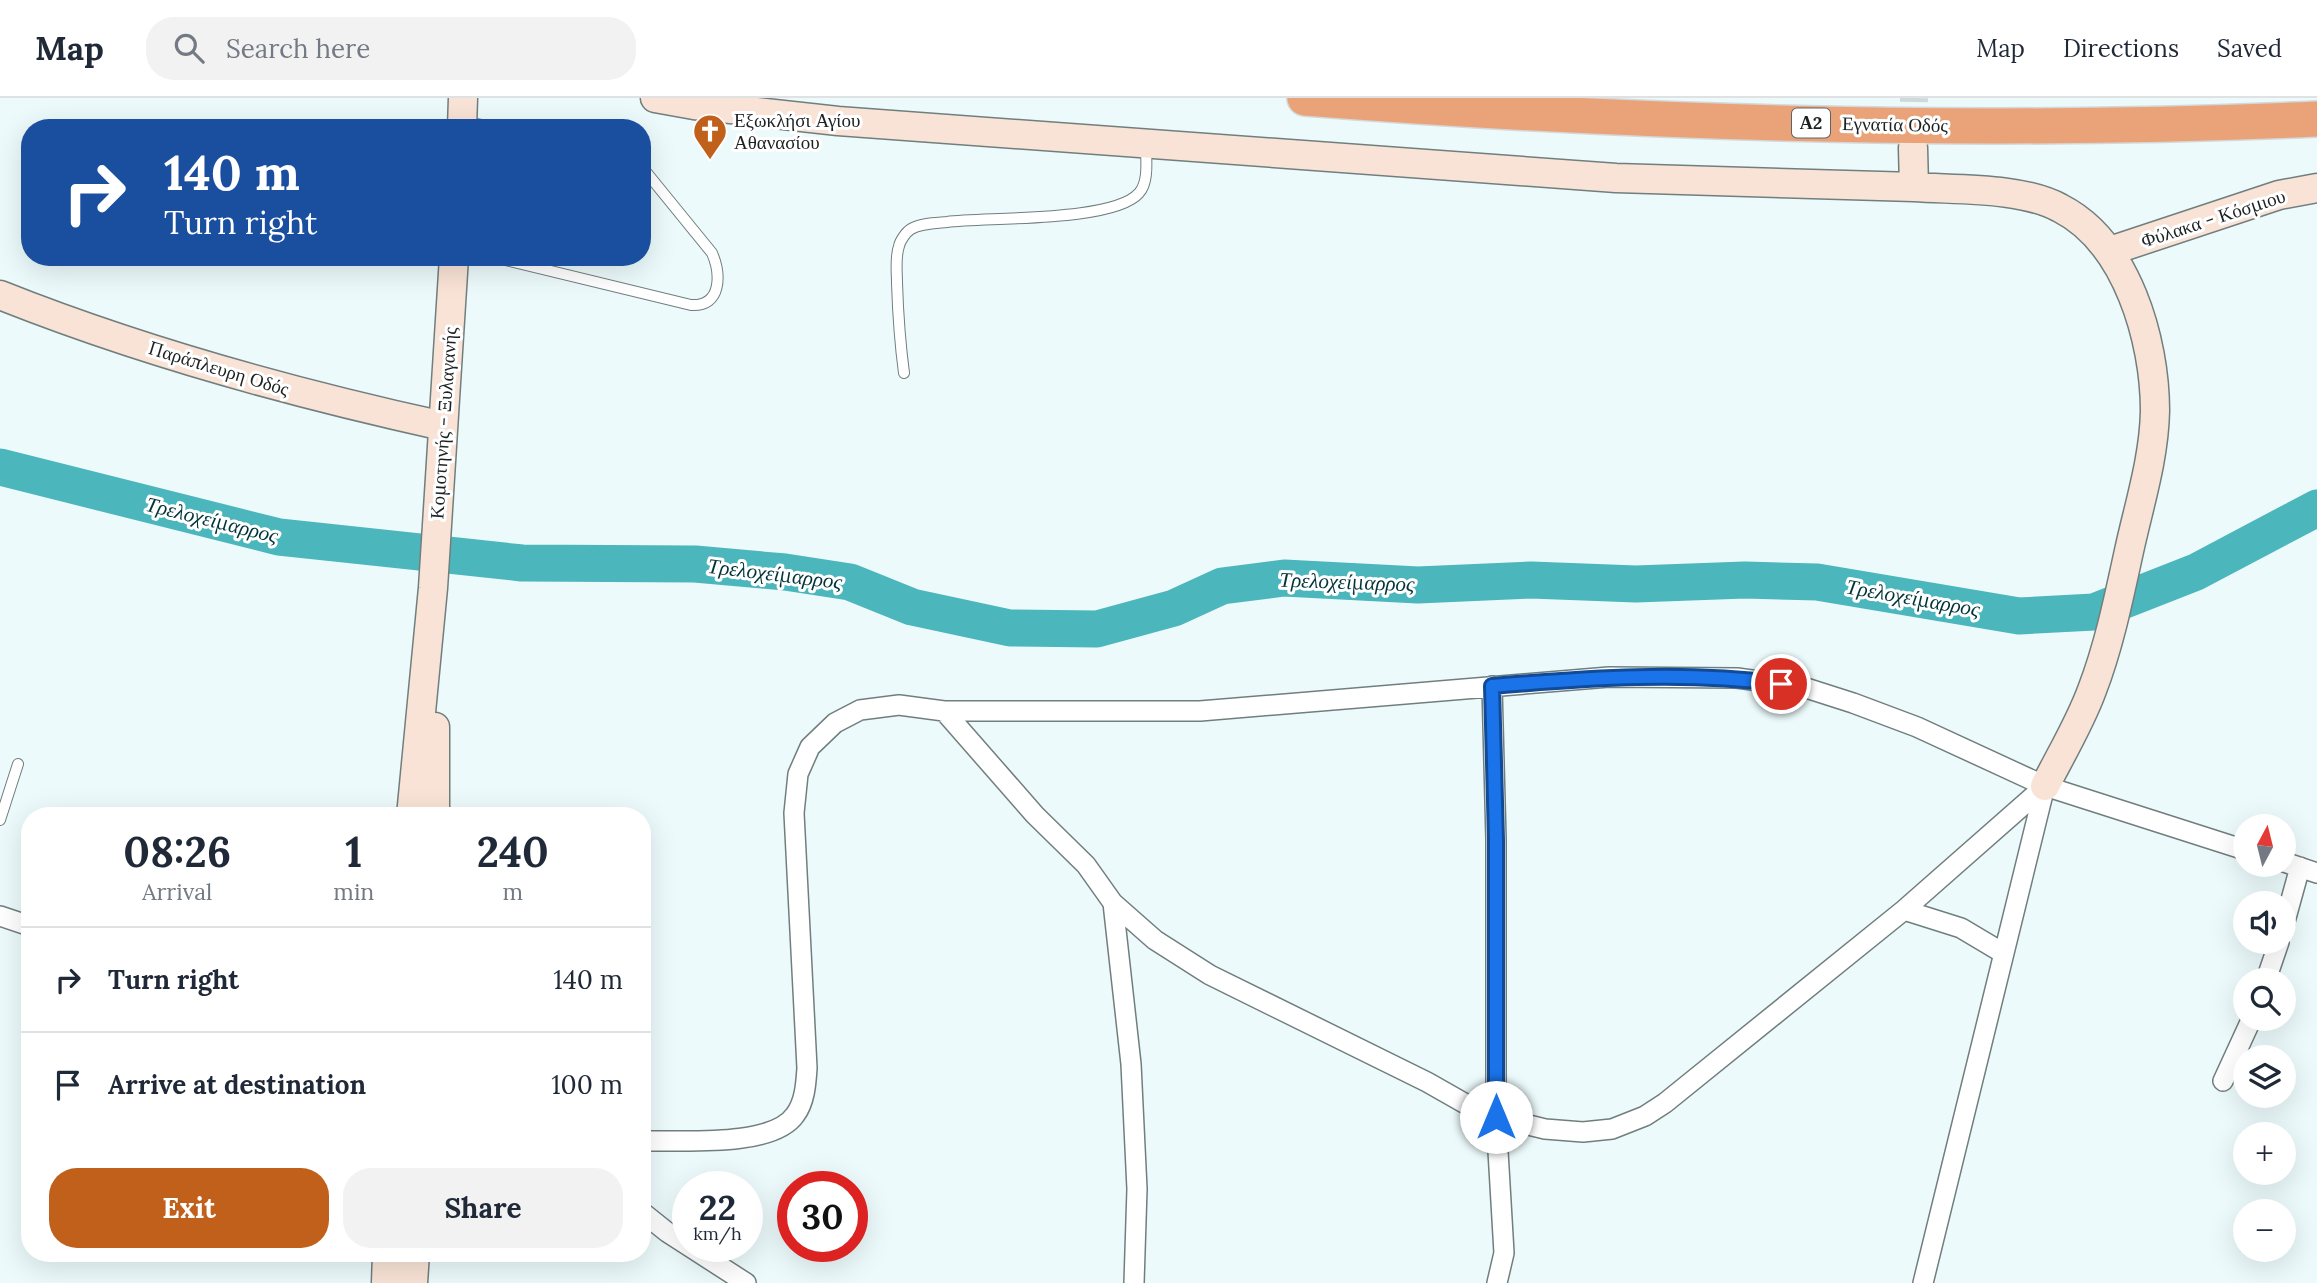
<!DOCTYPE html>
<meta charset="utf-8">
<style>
:root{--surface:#fff;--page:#f2f2f3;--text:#1f2937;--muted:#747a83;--line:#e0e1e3;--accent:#c0601b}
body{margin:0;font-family:Lora,serif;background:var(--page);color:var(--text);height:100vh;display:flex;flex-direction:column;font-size:26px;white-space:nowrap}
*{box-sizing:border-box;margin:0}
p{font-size:23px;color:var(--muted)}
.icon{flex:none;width:38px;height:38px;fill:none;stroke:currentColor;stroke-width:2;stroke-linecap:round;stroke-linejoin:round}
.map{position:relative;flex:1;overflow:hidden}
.side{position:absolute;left:21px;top:709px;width:630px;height:455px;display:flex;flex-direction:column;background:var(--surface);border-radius:28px;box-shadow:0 7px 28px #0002}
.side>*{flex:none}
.banner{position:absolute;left:21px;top:21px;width:630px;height:147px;border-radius:28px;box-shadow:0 7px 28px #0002;background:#1a4fa0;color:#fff;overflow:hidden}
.needle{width:46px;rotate:7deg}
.controls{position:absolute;left:2233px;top:716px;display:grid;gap:14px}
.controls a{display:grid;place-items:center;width:63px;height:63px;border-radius:50%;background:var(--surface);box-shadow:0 7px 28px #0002;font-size:35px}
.speed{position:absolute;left:672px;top:1073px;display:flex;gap:14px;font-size:35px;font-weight:700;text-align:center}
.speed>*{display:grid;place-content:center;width:91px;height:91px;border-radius:50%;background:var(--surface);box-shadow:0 7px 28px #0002;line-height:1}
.speed small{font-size:18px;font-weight:400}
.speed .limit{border:10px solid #d22;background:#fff;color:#111}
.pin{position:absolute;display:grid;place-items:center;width:60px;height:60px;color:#fff;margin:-30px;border:4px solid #fff;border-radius:50%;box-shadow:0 2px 7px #0007}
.me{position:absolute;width:77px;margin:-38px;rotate:0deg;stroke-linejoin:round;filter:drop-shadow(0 0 5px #0008)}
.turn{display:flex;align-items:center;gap:24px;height:147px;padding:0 28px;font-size:32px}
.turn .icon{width:91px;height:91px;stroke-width:2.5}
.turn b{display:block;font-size:49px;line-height:60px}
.eta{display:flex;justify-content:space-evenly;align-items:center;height:119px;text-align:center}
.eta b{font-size:42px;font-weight:700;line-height:49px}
.primary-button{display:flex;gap:14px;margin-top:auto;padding:14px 28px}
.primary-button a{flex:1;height:80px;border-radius:28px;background:var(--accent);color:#fff;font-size:28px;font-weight:700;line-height:80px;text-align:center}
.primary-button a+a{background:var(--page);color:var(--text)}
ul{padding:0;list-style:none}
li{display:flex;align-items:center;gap:21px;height:105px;padding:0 28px;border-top:2px solid var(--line)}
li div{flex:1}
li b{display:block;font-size:26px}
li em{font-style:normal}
header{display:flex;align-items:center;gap:42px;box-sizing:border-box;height:98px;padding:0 35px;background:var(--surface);border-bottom:2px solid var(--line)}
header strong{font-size:33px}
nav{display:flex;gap:38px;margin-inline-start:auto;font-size:24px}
.search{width:490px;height:63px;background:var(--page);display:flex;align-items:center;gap:18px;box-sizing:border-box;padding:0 24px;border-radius:28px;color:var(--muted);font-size:26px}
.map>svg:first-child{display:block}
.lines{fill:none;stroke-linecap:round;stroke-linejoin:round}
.river{stroke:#4cb6bd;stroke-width:37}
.secondary-tunnel{stroke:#cdd9da;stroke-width:28;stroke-dasharray:28 14;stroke-linecap:butt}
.lane-casing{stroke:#717e7e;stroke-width:12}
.street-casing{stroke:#717e7e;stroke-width:22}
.secondary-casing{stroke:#717e7e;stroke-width:31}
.highway-casing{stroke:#d6d7d7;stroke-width:38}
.lane{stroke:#fff;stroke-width:10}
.street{stroke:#fff;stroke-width:19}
.secondary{stroke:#f9e3d6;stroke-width:28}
.highway{stroke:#eaa278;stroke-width:35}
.route-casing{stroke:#114b97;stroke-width:18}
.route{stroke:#1a73e8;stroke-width:12}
.labels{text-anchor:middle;stroke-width:6;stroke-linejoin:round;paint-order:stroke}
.shield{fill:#fff;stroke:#606464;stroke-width:2}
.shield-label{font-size:18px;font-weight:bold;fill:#1c2122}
.poi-label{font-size:19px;fill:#1c2122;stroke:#fff;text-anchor:start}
.street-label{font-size:19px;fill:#1c2122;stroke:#fff}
.water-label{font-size:21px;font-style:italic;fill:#003438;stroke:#fff}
</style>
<header>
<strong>Map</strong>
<div class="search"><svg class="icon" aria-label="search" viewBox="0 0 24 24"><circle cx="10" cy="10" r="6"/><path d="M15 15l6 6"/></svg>Search here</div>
<nav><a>Map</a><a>Directions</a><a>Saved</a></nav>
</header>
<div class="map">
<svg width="2317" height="1185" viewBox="0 0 2317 1185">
<rect width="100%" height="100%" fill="#ecfafb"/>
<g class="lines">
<path class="river" d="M0,369L279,439L522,465L695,466L785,474L850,484L912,509L1010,530L1097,531L1174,510L1222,488L1284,480L1418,487L1531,482L1636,486L1745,482L1817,484L2019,518L2094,514L2196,474L2317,410"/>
<path class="secondary-tunnel" d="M1913,46L1914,0"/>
<g class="lane-casing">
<path id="lane" d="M466,24L496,30
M493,159L691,207C722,209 721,176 712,155L642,69
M904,275C900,245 898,216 897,185C897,174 895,159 899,148C900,143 906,134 911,131C921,125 936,125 947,124C988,119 1114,124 1139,95C1149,84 1146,62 1146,49
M0,722L18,666"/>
</g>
<g class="street-casing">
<path id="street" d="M1492,588L1496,742V1019L1504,1155L1497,1185
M944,613L1035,717L1086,767L1113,805L1155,842L1210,877L1427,984L1464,1005L1496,1019L1545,1031L1583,1034L1612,1031L1645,1018L1665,1005L1904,812L2045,688
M2284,764L2317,775
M1113,805L1131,966L1137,1091L1134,1185
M1904,812L1961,830L2003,855
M0,818L30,828
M2284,827L2300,769
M2266,882L2279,844
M2223,983L2252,920
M642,1043C680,1042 772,1050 795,1017C805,1004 806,985 807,970L794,715L798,676L810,649L835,625L860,612L899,607L944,613H1200L1609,579L1737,580L1803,589L1853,605L1917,629L2045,688L2245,752
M642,1114L667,1134L746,1185
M1923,1185L2045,688"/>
</g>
<g class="secondary-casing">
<path id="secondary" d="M655,0L694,7L838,23L1616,80L1914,89
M462,30L463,0
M1913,50L1914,89C1958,92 2021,89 2060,110C2127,144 2155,242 2155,313C2154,361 2139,407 2129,453C2119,499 2109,548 2092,592C2080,625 2061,656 2045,688
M2110,153L2279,97L2317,90
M0,197C143,254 293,295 443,328
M435,629V718
M411,718L433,490L454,159
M386,1185L387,1155
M413,1185L415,1155"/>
</g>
<g class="highway-casing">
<path id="highway" d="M1305,0C1641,26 1980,36 2317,21"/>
</g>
<use href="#lane" class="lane"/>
<use href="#street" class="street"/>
<use href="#secondary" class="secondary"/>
<use href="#highway" class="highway"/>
</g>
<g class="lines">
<g class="route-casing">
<path id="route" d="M1496,1019V742L1492,588C1588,580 1685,573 1781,586"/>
</g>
<use href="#route" class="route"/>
</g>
<defs>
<g id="church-pin" transform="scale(1.75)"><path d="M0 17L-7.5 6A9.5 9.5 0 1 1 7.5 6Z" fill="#c0601b" stroke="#fff"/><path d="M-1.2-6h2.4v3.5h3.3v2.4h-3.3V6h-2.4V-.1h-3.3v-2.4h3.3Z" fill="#fff"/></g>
</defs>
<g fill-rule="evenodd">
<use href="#church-pin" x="710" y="33"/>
</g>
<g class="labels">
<rect class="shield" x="1792" y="10.5" width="38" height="29" rx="5"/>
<g class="shield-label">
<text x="1811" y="31">Α2</text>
</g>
<g class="poi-label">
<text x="734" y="29">Εξωκλήσι Αγίου<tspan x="734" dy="22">Αθανασίου</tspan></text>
</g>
<g class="street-label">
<text transform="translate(1895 26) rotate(1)" y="7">Εγνατία Οδός</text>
<text transform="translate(2213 120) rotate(-18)" y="7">Φύλακα - Κόσμιου</text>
<text transform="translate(219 270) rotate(17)" y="7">Παράπλευρη Οδός</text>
<text transform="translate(443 325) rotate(-86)" y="7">Κομοτηνής - Ξυλαγανής</text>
</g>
<g class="water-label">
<text transform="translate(212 422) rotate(14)" y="7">Τρελοχείμαρρος</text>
<text transform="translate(775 476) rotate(7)" y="7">Τρελοχείμαρρος</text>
<text transform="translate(1347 484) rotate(2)" y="7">Τρελοχείμαρρος</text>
<text transform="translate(1913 500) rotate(10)" y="7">Τρελοχείμαρρος</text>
</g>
</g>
</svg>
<div class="controls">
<a><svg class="needle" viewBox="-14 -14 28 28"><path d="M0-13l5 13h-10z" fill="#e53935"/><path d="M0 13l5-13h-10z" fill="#747a83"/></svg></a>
<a><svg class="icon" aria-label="sound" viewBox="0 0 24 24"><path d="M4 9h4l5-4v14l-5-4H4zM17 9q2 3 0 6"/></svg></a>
<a><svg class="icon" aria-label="search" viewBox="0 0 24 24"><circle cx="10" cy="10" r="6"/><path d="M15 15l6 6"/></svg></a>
<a><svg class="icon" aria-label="layers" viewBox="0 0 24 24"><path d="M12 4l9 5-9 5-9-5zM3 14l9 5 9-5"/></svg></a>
<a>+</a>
<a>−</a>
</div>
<div class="speed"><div>22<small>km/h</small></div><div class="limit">30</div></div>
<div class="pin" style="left:1781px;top:586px;background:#d93025"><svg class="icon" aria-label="arrive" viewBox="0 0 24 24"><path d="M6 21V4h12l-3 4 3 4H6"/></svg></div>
<svg class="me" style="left:1496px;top:1019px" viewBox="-20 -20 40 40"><circle r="19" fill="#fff"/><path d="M0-13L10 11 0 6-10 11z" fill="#1a73e8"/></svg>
<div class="banner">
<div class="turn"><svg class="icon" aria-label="right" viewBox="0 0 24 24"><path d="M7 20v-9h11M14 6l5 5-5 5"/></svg><div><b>140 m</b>Turn right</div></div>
</div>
<section class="side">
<div class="eta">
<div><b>08:26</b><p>Arrival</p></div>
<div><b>1</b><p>min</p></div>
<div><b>240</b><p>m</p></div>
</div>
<ul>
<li><svg class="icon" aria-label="right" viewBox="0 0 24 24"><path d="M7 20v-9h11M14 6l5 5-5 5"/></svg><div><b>Turn right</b></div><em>140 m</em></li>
<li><svg class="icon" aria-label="arrive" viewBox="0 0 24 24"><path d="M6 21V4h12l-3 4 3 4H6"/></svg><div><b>Arrive at destination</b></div><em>100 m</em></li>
</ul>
<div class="primary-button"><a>Exit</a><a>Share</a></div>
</section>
</div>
